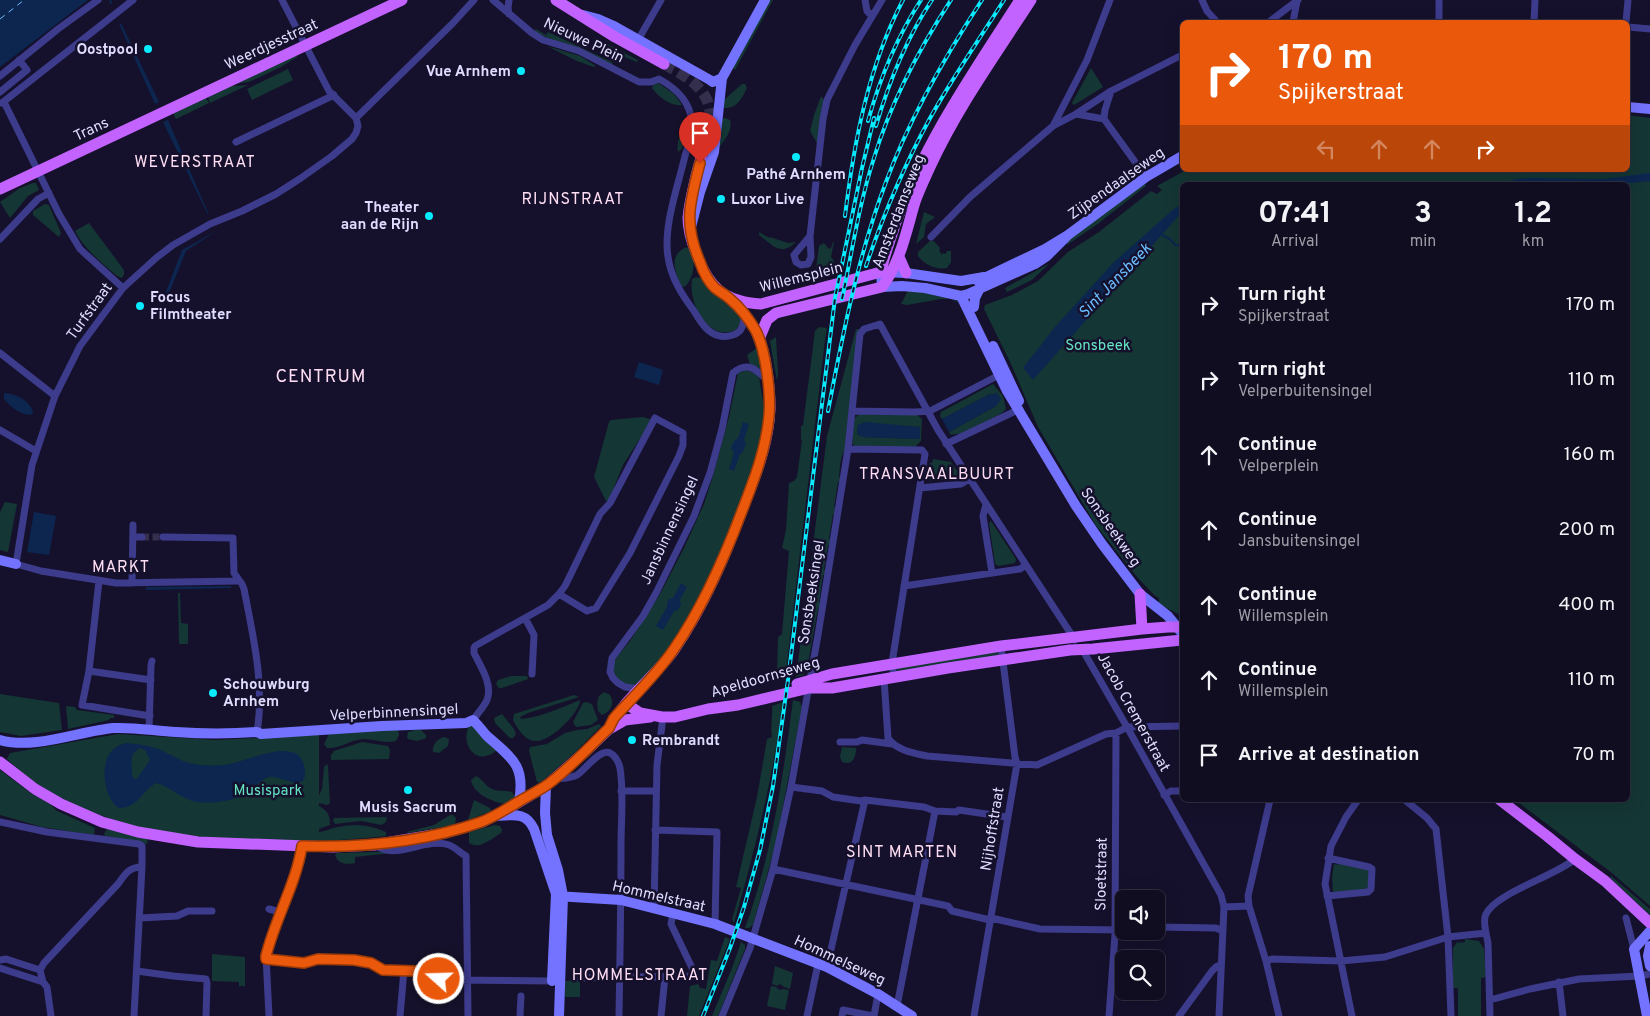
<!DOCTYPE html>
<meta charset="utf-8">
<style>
:root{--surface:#100d21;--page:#1e1b2e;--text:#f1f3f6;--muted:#9c9ca5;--line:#302d3f}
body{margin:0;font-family:Overpass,sans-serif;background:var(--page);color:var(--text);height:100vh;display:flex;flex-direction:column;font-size:19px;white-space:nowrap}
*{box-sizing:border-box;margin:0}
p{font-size:16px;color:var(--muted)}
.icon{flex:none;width:28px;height:28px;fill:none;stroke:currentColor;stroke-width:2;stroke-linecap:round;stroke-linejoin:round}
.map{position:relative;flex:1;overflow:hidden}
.panel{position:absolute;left:1180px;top:182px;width:450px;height:620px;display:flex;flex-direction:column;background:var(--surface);border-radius:8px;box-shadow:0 5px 20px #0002,0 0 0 1px var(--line)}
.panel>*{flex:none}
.top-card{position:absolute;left:1180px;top:20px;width:450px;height:152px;border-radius:8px;box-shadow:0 5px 20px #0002,0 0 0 1px var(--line);background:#ea580c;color:#fff;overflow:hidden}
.controls{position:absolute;left:1115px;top:890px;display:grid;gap:10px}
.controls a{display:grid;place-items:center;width:50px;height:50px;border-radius:8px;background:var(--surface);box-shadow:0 5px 20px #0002,0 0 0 1px var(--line);font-size:25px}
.pin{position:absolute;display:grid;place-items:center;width:42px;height:42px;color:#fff;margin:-51px -21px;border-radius:50% 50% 50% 0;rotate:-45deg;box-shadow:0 0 5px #0007}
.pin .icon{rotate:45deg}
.me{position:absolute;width:55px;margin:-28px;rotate:290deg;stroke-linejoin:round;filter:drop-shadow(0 0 4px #0008)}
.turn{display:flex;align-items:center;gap:18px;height:105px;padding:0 15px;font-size:22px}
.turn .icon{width:65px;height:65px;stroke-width:2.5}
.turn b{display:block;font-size:35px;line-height:42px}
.lanes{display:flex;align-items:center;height:48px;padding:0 15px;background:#0003;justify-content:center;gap:25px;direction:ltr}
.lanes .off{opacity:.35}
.eta{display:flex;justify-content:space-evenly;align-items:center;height:85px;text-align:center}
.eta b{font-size:30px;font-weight:700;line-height:35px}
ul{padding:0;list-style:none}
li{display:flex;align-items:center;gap:15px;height:75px;padding:0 15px}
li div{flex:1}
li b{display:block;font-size:19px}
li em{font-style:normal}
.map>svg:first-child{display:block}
.green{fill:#143634;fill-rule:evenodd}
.water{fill:#0c2650;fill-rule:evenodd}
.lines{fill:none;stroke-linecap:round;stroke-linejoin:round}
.stream{stroke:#0c2650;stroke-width:2}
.ferry{stroke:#6abdff;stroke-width:1;stroke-dasharray:6 5;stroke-linecap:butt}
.street-tunnel{stroke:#332f4c;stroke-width:7;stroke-dasharray:7 3.5;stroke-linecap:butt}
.primary-tunnel{stroke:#332f4c;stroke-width:11;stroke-dasharray:11 5.5;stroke-linecap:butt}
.street{stroke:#3d3b8c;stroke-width:7}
.secondary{stroke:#7473ff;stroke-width:10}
.primary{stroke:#c263ff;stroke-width:11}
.rail-casing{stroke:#08ebff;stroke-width:4}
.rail{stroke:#15112c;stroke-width:2;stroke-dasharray:5.5;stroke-linecap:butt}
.route-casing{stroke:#983908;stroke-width:12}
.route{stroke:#ea580c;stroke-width:9}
.poi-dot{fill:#08ebff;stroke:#15112c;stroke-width:2}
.labels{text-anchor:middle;stroke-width:5;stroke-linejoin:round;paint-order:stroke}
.street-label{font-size:15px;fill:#dfdcff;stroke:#15112c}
.poi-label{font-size:15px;font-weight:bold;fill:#dfdcff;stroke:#15112c;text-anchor:start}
.park-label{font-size:15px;fill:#64e3c1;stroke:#15112c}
.neighbourhood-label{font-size:16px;letter-spacing:1px;fill:#ffdef4;stroke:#15112c}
.water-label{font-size:16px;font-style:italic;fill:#6abdff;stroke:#15112c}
.quarter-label{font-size:18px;letter-spacing:1px;fill:#ffdef4;stroke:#15112c}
</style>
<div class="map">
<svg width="1650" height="1016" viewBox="0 0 1650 1016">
<rect width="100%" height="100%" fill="#15112c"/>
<path class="green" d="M768,0H773L735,70L733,68Z
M536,29L546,35L548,32L612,62L613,65L546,37L534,31Z
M595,38L638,60L637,62L614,53L593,41Z
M547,46L580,56L596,66L594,67L577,61Z
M295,53L297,57L281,67L249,82L233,84Z
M1091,68L1103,87L1074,105L1072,103Z
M288,69L293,80L252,100L247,89Z
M658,83L674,94L682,105C672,107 658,97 652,88L654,84Z
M742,84H745L747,88C742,98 737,109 724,108V100Z
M248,85L210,103L208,97L231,86Z
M821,96L824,100L818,145L810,131L814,115Z
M206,98L209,103L176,119L173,113Z
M1628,115L1650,118V906L1612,873L1515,800H1628V185H1182V616L1159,604V598L1155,596L1137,577L1095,524L1038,427L1011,364L984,309L985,305L1012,295L1038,281L1068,252L1099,232L1151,191L1157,194L1162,190L1157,186L1186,170H1628Z
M725,118L730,120C733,129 725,141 718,148L721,119Z
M686,121H688C688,131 686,147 678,152C676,143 681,130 686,121Z
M1144,182L1146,186L1099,223L1067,245V240Z
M33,183H36L39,190L28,196L10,218L0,202L20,188Z
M45,204L49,205L61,233L59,237L33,215V211Z
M924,212L935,217L926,224L924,237L916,244Z
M89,223L124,270V274L122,278L117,276C102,263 84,249 75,231Z
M759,232L769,238L770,237L788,243L796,242C780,257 773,245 759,235Z
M930,241H934L940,248L939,250L942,255L943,253L946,254L947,251H951V262L947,268C936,270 925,265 918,256V252Z
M833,242H834L831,257L834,261L833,273L815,277L819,246L824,243L829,249L831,248Z
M687,247C697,257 695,279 684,287L681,286C675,272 668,254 687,247Z
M1050,263L1032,280L1007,292L1005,288Z
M696,277L700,278L741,316V323L736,330C708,342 688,304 692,279Z
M909,289L958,301L960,303L950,299H941L907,305L901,304Z
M819,327L827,328L825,340L785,680L779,678L777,673L778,637L782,634L789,551L782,548L786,530L789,483L794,481L797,477L802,440L801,439V426L803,425L815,331Z
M856,329H859L846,449C840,455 840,468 839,477H841L840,482H838L834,507L836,508L835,514H833L829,539H831L830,545H828L824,569L826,570V575H823L819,602L821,603L820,608H818L807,669L803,675L796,677L827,436Z
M776,337L778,374L777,381L770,341Z
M757,348L762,369L750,365L747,355Z
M746,370L756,374L759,377L765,414L758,450L744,495L706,587L668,652L637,686L621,683L613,674V662L630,641L660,594L684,548L704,504L712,479L729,417L738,373Z
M993,384L1003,396L1006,409L1002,413C991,419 960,438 950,434L949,432L996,406L990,394L942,419L940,416L941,412Z
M859,414H916L922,419L921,441L914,448L854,446L852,443L854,419ZM858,425L920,427V439L864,437L857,434Z
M643,417L650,419V423L623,465L609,500L606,501L594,477L609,422L611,420Z
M933,459L951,462L958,472L957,478L931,481L928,478L930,463H932Z
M5,502L17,504L8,552L0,550V512Z
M991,521L1016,559L1015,563L998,566L995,564L989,523Z
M178,593H180L181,623L188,624V644H179Z
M998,652L999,656L897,672L896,666Z
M511,676H527L528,679L502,688H499L496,684L498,680Z
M604,692L610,695C615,704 611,711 602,715L598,711L597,703L599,696Z
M0,694L59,703L62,730L21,736L0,732Z
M574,695L579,697L528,713L520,717L521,719C541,717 563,707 580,700C580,713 549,743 535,741C524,740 518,729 513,720L514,714Z
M793,700L800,702L802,707L776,843L753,925L749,928H745C772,854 783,777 793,700Z
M586,702L592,704L598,720L591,725L576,727L573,722L583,703Z
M783,702C773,778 755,850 734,923L732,919L741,888L736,887L757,797L767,739L772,737C770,727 773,717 772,706Z
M66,706L75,707L77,710L114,715V718H110L109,720L68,729Z
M502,714L514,729L516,734L513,738H510L495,723L494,718Z
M471,724L497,750C474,770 458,738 471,724Z
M599,724L601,726L571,756L541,782H537L529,751L530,747L547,744L565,733L577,730L587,729Z
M398,729L399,735L396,741C385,744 375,739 363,739C350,740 340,749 327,748L324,744L329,734Z
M415,730H421L426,735V738L417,741L408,739L407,737L408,732Z
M118,734L215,740L319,735V795L322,789L324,767L327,764L328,766L330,803L327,805L319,803V806C328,811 330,815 330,825L319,829V832C326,831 332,828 338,827C356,823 370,825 386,832V836C279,847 149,848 52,793C36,784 21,772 7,759L10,753Z
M444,737L449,739L448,746L439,753L433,752C432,745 437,739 444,737Z
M362,742L388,746L390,750L389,759L331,760V755L334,751Z
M842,747L856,748C856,757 853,766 842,762L840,757Z
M0,770L32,794L50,804L57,811L95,828L94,835L42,827L0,815Z
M476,776C483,779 485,786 492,789C498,792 506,790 512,792L514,795V798L505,804C493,802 473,794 471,780Z
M474,800L490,808L491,811L468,820Z
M450,815H453L456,818L455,825L408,833L407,832L434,825Z
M387,817L386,822L381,825L361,821L335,824L333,821L334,818Z
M495,825L500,826L502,830L501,833C491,839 480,850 469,843V832Z
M107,829L148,838L147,844L105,836L104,834Z
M375,852H402L355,857V863C347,865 338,864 335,855L337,853Z
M1338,862L1367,869L1370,873L1368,887L1365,890L1333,893L1332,877L1334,864L1337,865Z
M1611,876L1650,909V915L1610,878Z
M725,937L730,939L699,1016H687L690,986L698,984L700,988L706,989L711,960L717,961Z
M1465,939L1479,941L1484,949L1486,977L1481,978V1016H1458V988H1453V948L1458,941V943L1465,942Z
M741,942L745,945V949L718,1016H712L732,968Z
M212,954L245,957V986H239V982L212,981Z
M775,966L793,973L790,989L784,987L780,984L777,986L772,984Z
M580,980V997H565L564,1016L565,981Z
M771,986L776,987L780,990L783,989L789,990L785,1010L767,1006Z"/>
<path class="water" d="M0,0H88L0,67Z
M121,23L159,102L155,104L119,24Z
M168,120L209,215H208L163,122Z
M1650,173V181L1612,185H1496L1516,179L1530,178L1604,179Z
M1182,205V212L1119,283L1111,286L1110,293L1033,380L1023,368L1055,327L1114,262L1174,209Z
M216,231L186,251L167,298L164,297L182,250Z
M639,362L663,370L659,385L634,377Z
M4,393C15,393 33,402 33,414C22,417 11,407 4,399Z
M997,393L1001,399L996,406L949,432L942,419L986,396Z
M743,422L749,424L744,440L746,443L743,452L740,454L734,471L729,469L734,453L731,448L734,441L738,438Z
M865,422L920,427V439L863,437L857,434L858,425Z
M34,512L56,516L49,555L27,552Z
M681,583L687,587L680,600L681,605L678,610L674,611L663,630L656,626L667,607V603L669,599L673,598Z
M231,586V588L146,590V587Z
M126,743C139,744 152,746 163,751C169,754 176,758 183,761C196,766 211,766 224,765C246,763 302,731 305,771C307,794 280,775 269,777C262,779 256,786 251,790C235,801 216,804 197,802C182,800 170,786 156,783C142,791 138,808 119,808C104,799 100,767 110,753C114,747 120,745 126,743ZM140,748L145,750L150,760L136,780L132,776C132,764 128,754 140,748Z"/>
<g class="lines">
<path class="stream" d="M110,0L111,3
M1160,234L1170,239L1175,245H1178L1182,249"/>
<path class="ferry" d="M0,19L24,0"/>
<path class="street-tunnel" d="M142,537H163"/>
<path class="primary-tunnel" d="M664,64C687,77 713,90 710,121"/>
<path class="street" d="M493,0L532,33L543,40L579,51L639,82H651L659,79C676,88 690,102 692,122C693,133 688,146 685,156C678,186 663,226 668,257C671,278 682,295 694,311C698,318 702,325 708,330C715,336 724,338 733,335C743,332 744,323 744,314
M509,0L508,8L509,14
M865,0L867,11L872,16
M1202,0L1207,11L1217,22
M1269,22L1298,0
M1293,22L1297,1
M1439,22V0
M1534,22L1535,0
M1626,22L1628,0
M1628,27L1650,29
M638,40L661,0
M0,76L58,29L98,0
M0,92L27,70L19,60
M4,102L59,214L80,249L123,288
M2,103L133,0
M1076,114L1104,119L1146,177
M356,118L453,23L474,0
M1104,119L1105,110L1111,91
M1053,126L1087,60L1110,0
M236,142L334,95
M810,236L823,119L827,100L830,94L855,45L882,0
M810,236L811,257L808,264L801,265L796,262L794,255Z
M931,237L970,197L1053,126L1076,114L1111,91L1182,55
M0,239L38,199L49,193
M0,353L55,396
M852,411L915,412L930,411L1003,373
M0,430L36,451
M946,444L1020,409
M848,449L922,450L925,454L892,663L894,677
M920,488L961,484L969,479
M986,504L983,516L992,573
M133,537H142
M163,537L233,538L234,573L242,584L244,589C253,636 265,685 257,732
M99,581L89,671L82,705L150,716
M238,581L116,583L41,571L16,564L32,465L55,396L80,346L123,288L156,258L173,245L210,224L242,211L276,194L301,178L332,156L352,139L356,133L358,126L356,118L329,91L282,0
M132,583L133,525
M904,586L1020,569L1026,565
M525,618L534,635L532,674
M1082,649L1127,727L1221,895L1224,907L1219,1016
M89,671L151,680
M884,679L888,738C896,750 913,753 927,756L1037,765L1106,734L1116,733L1127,727L1182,726
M640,689L625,687L618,683L613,678L610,672L612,658L643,616L656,593L694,516L710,473L722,429L733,373C747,361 756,369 767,380
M473,720C477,714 484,707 487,700C493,685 481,667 474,653V648L475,646L548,605L559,594L565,586L600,514L610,503L655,418L683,433V445L679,456L630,553L596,608L587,611L559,594
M149,730L151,665L152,661
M840,742H857L862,740L892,744
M554,779C562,778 570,779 577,775C585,770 600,748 610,753C615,755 619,763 620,768C624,793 621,820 621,845C621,902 620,959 619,1016
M791,787L822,791L833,797L861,801L865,800L924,807L935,811L956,812L959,810L1007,817
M621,791H656
M1164,795L1171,791H1182
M1270,800L1248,896L1249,906L1266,961L1279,1016
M0,822L47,832L139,844L142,846V867L134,1016
M655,830L717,832L715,924
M375,845C396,861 425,837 449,845C455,847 460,853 466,856L468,1016
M773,869L948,906L952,911L990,920
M1327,896L1368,892L1371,889L1372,869L1369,867L1328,858
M1224,907L1249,906
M654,908L657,765L662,725V717
M269,909L280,912
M140,918L177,916L188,911H212
M991,918L1040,929L1124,930
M1626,918L1634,949
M1156,927L1216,928L1223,931
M1486,933C1485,927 1483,920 1486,914C1496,893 1555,876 1575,859
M266,959L304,963L319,959L354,960L371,963L383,970L416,971L439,979L448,980L552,981
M0,960L6,959L40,970
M1266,961L1272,959L1341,961L1385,957L1448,937L1436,829L1427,818L1405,800
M827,967L865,800
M0,968L43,982
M40,970L44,963L118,884C125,874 129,867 142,867
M40,970L43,982L47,987L51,1016
M137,971L173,976L206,979L207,983L206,1016
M576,978L691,976L694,972L671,924L673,913
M1559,982L1563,1016
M1490,1000L1530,989L1579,979L1640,976L1650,974
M897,1006L935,811
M269,1016L266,956L300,859L302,846
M400,1016L404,970
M520,1016L521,996
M661,1016L665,977
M722,1016L750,948L773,869L791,787L818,635L848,449L860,334L864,329L880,324L938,430L1075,640
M807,1016L818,964
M842,1016L843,1010L873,1016
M874,1016L878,994
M974,1016L1017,764L1015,757L1001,646
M1109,1016L1115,935L1116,733
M1179,1016L1212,971L1216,967L1220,965
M1352,1016L1325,884L1331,846L1346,817L1358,800
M1451,1016L1448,937L1486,933L1488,943L1490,1016"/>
<path class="secondary" d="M583,15L598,19L614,26L710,80L713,82L722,78
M1628,107L1650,109
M690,231L700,192L714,152L722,78L765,0
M984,277L961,281L906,273L881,272L882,287L902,286L925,288L961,296L968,294L1035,264L1047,256L1068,235
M978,281L1045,249L1068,235L1146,177L1182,156
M961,296L1007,391L1076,506L1102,544L1140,594L1168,616L1182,633
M974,307L975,298L979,290
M993,346L1019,401
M0,560L16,564
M0,740C35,750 79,731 114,728C135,727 155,731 176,732C203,734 230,734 257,732L261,734L382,726L466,723L473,720C478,725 482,730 486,735C510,757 526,764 519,801
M546,786L545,813L547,835L558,870L563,896L559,1016
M495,816C511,816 525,810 534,829L556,894L552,981
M556,896L621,900L715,924L827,967L878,994L912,1016
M1650,946L1648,956L1650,966
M1647,1016L1634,949L1650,931"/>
<path class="primary" d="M556,0L615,37L664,64
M710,121C706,139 701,158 696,176C693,190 689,204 688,218C688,230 692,243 697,255C709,288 725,302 761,304L881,272C884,256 890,241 895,225C924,143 973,73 1020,0
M0,189L402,0
M899,257L906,273
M759,339L767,320L776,313L882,287C901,261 906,232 915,202C919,190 925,178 930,167C957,108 996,54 1031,0
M1140,594L1142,629
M797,684L832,674L1001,646L1142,629L1168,627H1182
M627,704L640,713L662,717H675L708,709L738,705L809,688H832L948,668L1070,650L1093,649L1182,640
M611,728L625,720L650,717
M0,762L35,789L61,804L102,822L138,832L198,842L333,847L374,845L403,840L445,833L482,822L504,811L546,786L587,750L609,729C624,698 655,677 674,650C705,605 726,554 745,503C757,473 769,440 770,408C770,386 766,353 757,333C750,319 740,308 729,298
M1500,800L1547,836L1575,859L1605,881L1650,923"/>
<g class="rail-casing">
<path id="rail" d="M868,121C880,78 897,37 921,0
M876,126C889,82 906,39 932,0
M845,216C854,142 868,67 903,0
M866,266C883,216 904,166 929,120C952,78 979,40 1004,0
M842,299C852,252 859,204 874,158C891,102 919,49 951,0
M828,411C843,333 858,256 886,182C910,117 944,58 982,0
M703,1016L730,948L744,907L760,850L773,786L788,680L835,298L862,168L874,118"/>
</g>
<use href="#rail" class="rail"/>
</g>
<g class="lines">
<g class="route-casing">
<path id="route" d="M439,979L416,971L383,970L371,963L354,960L318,959L304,963L266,959V956C275,919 296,884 302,846C362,848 424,842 481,822C495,817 506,809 518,802C528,796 538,791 547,785C570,768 589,747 609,728L614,718C635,695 657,674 674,649C703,607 724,559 742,511C754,480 766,449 769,416C771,394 766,351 756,331C749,319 741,308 730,299C726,295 720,292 715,288C708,281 703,271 700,262C683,223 690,202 700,163"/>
</g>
<use href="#route" class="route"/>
</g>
<g class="poi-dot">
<circle cx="148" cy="49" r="5"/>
<circle cx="521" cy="71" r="5"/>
<circle cx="796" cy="157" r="5"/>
<circle cx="721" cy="199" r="5"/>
<circle cx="429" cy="216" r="5"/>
<circle cx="140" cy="306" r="5"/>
<circle cx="213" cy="693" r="5"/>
<circle cx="632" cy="740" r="5"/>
<circle cx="408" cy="790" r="5"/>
</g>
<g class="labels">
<g class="street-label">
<text transform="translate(584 40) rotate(25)" y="5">Nieuwe Plein</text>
<text transform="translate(271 44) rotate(-25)" y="5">Weerdjesstraat</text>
<text transform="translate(91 129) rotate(-25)" y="5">Trans</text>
<text transform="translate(1116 183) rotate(-35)" y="5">Zijpendaalseweg</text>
<text transform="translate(898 211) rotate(-69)" y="5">Amsterdamseweg</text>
<text transform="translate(801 277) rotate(-14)" y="5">Willemsplein</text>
<text transform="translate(89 311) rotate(-54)" y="5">Turfstraat</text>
<text transform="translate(1111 527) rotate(55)" y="5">Sonsbeekweg</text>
<text transform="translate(669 530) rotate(-65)" y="5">Jansbinnensingel</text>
<text transform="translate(811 592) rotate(-81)" y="5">Sonsbeeksingel</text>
<text transform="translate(765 677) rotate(-16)" y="5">Apeldoornseweg</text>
<text transform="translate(394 712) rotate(-3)" y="5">Velperbinnensingel</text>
<text transform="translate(1134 712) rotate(61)" y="5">Jacob Cremerstraat</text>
<text transform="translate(992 829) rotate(-81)" y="5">Nijhoffstraat</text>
<text transform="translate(1101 874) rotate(-89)" y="5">Sloetstraat</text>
<text transform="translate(659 896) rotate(13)" y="5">Hommelstraat</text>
<text transform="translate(840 960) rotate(25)" y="5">Hommelseweg</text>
</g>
<g class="poi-label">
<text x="138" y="54" text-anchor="end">Oostpool</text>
<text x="511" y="76" text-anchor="end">Vue Arnhem</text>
<text x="796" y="179" text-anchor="middle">Pathé Arnhem</text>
<text x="731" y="204">Luxor Live</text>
<text x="419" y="212" text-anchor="end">Theater<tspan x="419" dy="17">aan de Rijn</tspan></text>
<text x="150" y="302">Focus<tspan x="150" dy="17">Filmtheater</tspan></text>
<text x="223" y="689">Schouwburg<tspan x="223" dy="17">Arnhem</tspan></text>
<text x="642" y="745">Rembrandt</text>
<text x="408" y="812" text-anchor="middle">Musis Sacrum</text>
</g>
<g class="park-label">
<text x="1098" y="350">Sonsbeek</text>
<text x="268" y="795">Musispark</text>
</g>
<g class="neighbourhood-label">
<text x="195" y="167">WEVERSTRAAT</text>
<text x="573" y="204">RIJNSTRAAT</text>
<text x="937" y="479">TRANSVAALBUURT</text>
<text x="121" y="572">MARKT</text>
<text x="902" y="857">SINT MARTEN</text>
<text x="640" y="980">HOMMELSTRAAT</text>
</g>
<g class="water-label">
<text transform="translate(1114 280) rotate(-46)" y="6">Sint Jansbeek</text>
</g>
<g class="quarter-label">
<text x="321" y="382">CENTRUM</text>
</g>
</g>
</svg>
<div class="controls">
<a><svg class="icon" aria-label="sound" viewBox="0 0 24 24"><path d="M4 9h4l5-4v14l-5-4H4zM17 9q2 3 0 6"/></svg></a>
<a><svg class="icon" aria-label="search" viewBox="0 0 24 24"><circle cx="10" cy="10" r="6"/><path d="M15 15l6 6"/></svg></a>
</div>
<div class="pin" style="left:700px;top:163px;background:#d93025"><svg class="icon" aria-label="arrive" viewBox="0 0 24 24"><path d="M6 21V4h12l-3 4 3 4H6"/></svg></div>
<svg class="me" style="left:439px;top:979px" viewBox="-20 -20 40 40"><circle r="17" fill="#ea580c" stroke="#fff" stroke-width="3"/><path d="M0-11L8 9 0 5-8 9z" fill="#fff"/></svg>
<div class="top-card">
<div class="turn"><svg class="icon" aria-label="right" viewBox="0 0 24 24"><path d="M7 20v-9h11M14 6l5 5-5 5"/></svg><div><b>170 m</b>Spijkerstraat</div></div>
<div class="lanes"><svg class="icon off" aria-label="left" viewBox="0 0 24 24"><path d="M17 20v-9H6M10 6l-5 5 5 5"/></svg><svg class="icon off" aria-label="ahead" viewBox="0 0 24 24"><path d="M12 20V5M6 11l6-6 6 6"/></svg><svg class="icon off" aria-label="ahead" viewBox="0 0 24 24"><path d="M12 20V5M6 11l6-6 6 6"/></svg><svg class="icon" aria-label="right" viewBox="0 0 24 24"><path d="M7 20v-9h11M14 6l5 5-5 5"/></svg></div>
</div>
<section class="panel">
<div class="eta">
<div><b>07:41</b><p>Arrival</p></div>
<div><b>3</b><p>min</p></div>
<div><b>1.2</b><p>km</p></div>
</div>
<ul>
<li><svg class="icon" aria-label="right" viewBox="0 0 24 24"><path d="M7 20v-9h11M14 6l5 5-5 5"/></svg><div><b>Turn right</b><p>Spijkerstraat</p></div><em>170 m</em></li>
<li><svg class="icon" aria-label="right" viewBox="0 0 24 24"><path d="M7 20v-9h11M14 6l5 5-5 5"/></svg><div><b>Turn right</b><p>Velperbuitensingel</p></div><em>110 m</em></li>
<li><svg class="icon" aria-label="ahead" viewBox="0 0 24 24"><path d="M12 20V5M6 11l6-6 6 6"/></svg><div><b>Continue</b><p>Velperplein</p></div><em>160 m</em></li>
<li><svg class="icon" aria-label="ahead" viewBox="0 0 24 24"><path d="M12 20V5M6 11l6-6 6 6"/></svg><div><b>Continue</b><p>Jansbuitensingel</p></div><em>200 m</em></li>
<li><svg class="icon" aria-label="ahead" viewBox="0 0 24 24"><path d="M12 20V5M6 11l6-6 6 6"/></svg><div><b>Continue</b><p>Willemsplein</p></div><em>400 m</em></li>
<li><svg class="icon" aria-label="ahead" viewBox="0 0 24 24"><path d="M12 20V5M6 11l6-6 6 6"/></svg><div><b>Continue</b><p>Willemsplein</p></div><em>110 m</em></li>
<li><svg class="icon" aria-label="arrive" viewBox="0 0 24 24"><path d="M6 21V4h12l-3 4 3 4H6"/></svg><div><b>Arrive at destination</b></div><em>70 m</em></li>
</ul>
</section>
</div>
